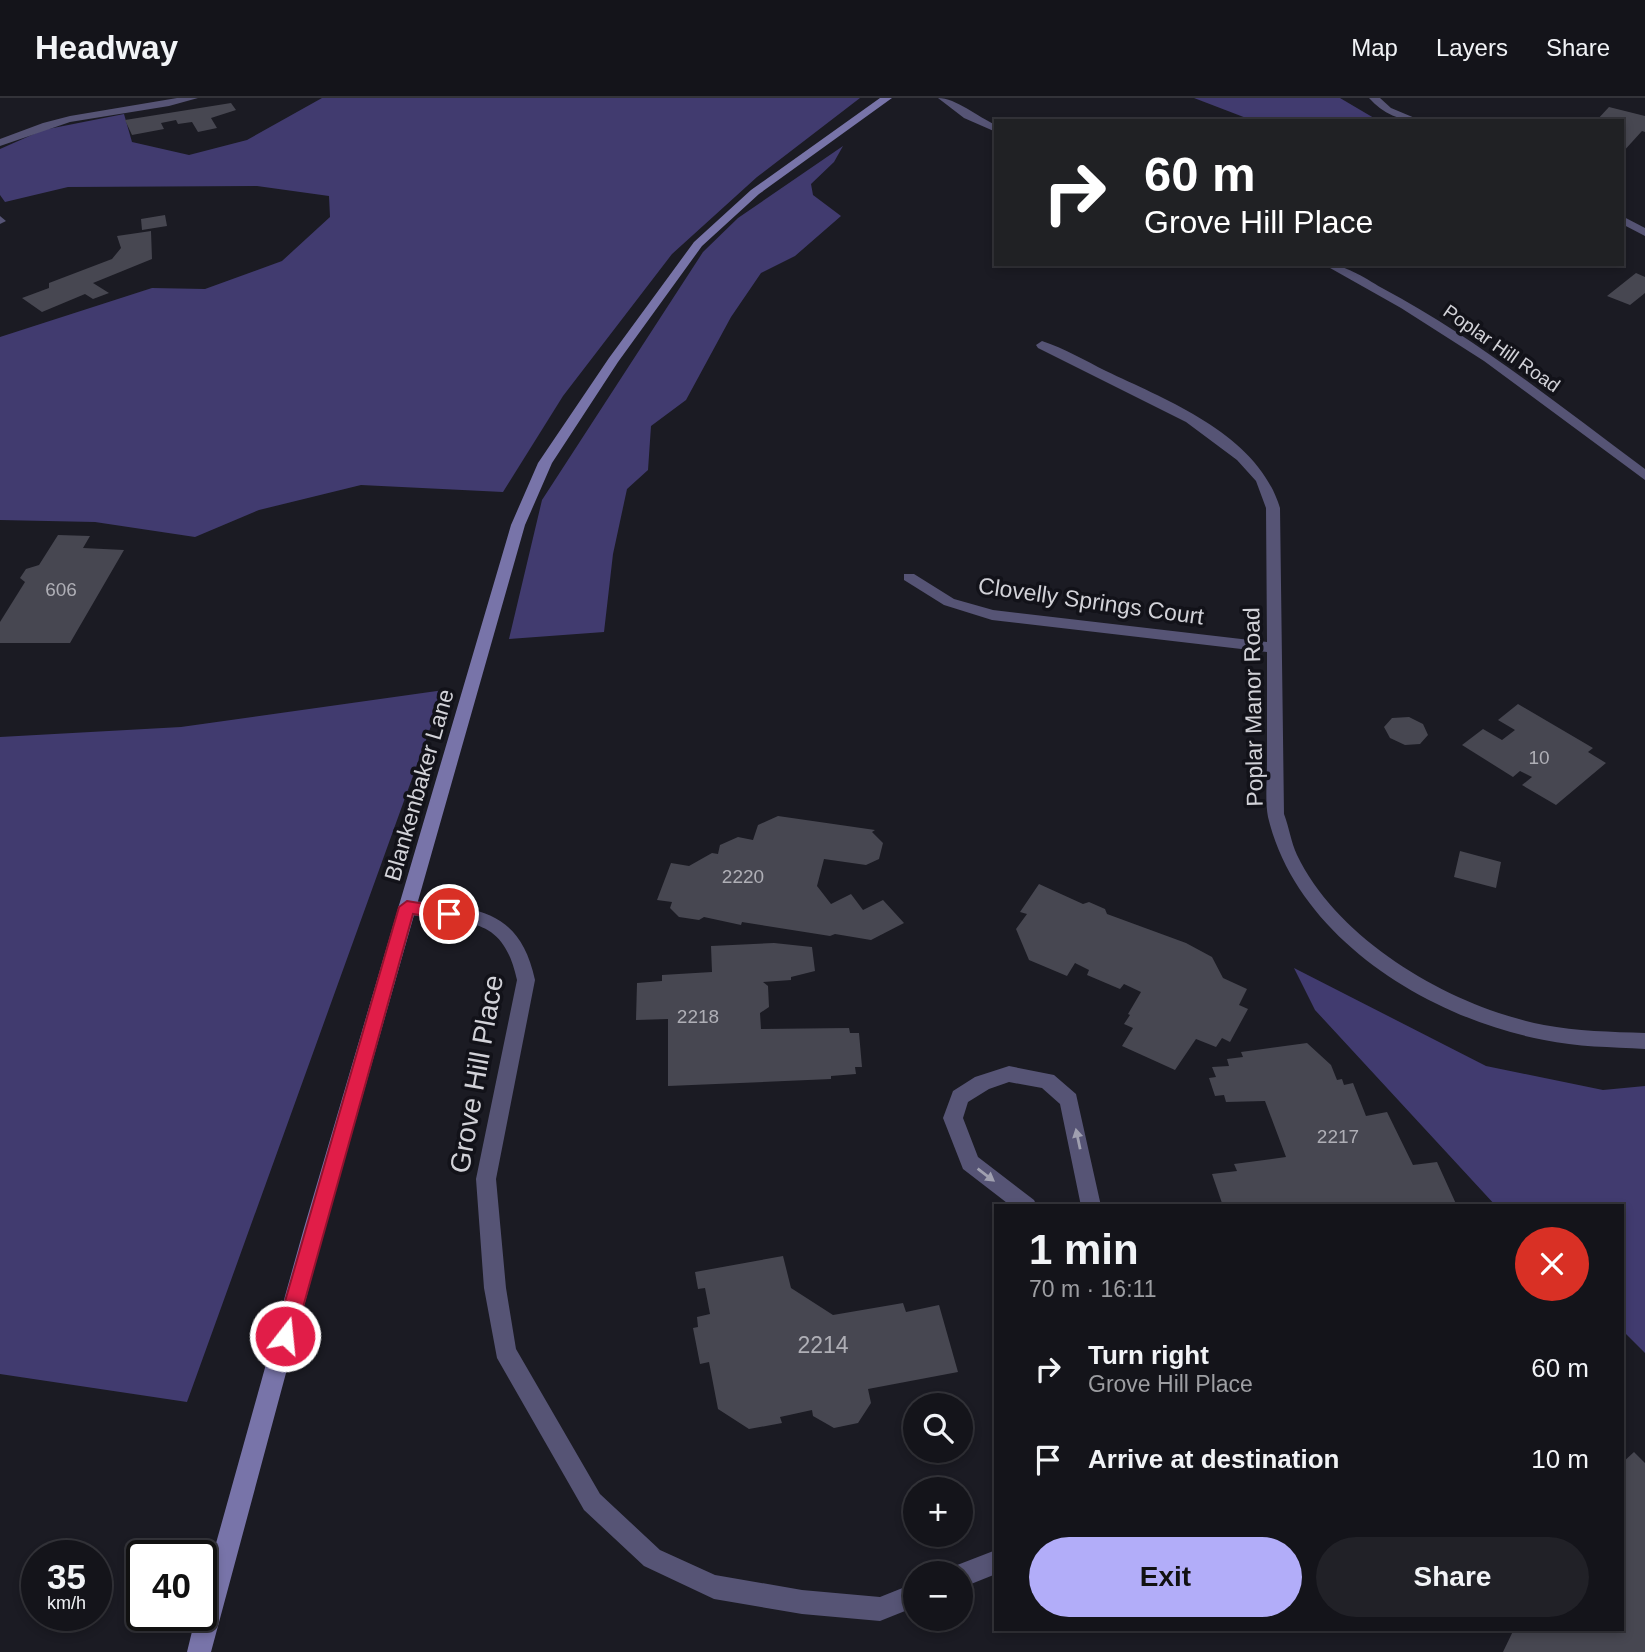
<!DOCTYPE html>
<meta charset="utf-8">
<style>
:root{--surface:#14141a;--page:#212127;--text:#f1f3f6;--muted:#9d9ea2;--line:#333339;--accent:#b2adf9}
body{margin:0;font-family:Helvetica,sans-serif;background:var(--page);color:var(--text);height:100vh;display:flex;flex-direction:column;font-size:26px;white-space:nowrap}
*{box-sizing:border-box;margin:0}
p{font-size:23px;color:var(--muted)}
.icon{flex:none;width:38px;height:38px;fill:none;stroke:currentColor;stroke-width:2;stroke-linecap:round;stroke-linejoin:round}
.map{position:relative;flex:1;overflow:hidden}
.sheet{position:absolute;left:994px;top:1106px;width:630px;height:427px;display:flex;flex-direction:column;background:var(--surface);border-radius:0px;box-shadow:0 4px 10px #0003,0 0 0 2px var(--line)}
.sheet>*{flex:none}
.guide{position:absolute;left:994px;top:21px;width:630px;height:147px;border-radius:0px;box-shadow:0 4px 10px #0003,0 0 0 2px var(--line);background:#202124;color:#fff;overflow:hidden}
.tools{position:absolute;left:903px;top:1295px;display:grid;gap:14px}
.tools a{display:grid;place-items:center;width:70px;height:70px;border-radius:50%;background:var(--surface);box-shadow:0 4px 10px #0003,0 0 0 2px var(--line);font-size:35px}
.speed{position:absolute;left:21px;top:1442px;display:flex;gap:14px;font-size:35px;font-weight:700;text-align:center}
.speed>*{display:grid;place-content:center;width:91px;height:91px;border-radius:50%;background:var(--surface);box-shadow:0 4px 10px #0003,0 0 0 2px var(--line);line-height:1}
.speed small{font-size:18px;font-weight:400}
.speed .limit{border:4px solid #111;border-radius:10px;background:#fff;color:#111}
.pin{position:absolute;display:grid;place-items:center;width:60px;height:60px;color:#fff;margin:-30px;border:4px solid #fff;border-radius:50%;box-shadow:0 2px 7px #0007}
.me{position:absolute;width:77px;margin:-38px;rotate:16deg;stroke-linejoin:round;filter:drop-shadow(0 0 5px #0008)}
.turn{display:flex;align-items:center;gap:24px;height:147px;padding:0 35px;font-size:32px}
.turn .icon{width:91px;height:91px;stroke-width:2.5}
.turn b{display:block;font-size:49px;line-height:60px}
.round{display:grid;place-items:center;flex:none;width:74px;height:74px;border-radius:37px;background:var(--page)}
.summary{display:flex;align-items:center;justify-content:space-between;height:119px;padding:0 35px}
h1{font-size:42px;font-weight:800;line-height:52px}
.button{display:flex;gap:14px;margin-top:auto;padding:14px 35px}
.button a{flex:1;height:80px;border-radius:42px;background:var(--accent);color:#111;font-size:28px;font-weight:800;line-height:80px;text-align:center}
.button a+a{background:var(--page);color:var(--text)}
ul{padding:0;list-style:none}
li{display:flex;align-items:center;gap:21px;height:91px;padding:0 35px}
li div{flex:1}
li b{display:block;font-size:26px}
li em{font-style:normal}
header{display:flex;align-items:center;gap:42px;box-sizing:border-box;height:98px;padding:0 35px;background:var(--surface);border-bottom:2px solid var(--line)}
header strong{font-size:33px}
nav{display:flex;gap:38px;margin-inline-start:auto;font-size:24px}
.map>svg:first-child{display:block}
.green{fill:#413b6f}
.building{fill:#474751}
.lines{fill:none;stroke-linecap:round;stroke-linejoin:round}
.street{fill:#565475;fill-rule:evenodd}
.secondary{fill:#7874a9;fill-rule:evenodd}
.oneway{fill:#a0a0b0}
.route{fill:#e11d48;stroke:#92132f;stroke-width:2}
.labels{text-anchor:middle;stroke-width:7;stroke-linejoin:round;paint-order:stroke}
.far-street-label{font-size:19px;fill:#d2d2d8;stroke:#121219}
.number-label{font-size:19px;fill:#afafb6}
.street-label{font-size:23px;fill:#d2d2d8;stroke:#121219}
.near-number-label{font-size:23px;fill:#afafb6}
.near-street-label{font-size:28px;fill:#d2d2d8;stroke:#121219}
</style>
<header>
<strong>Headway</strong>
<nav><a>Map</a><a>Layers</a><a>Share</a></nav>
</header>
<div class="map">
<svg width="1645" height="1554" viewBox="0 0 1645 1554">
<rect width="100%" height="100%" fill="#1b1b23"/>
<path class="green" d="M322,0H860L757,79L672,156L563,298L503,394L361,387L259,412L195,439L95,424L0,422V239L152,190L205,191L282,163L330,119L329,98L257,88L68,89L5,104L0,97V51L43,32L124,16L132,44L189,57L247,42Z
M1194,0H1340L1379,23H1254Z
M843,48L834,64L811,86L813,97L841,118L795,158L761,175L731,219L686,302L651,328L648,372L627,391L613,456L604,534L509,541L542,402L703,154L738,120Z
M444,592L187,1304L0,1276V639L181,629Z
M1294,870L1486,968L1603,992L1645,988V1255L1622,1232V1108H1496L1315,912Z"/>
<path class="building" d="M231,5L236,12L211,20L217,30L198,34L192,24L178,26L176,22L161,25L164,31L132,37L125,22Z
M1609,9L1645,18V34L1642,33L1622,55V23H1596Z
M165,117L167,128L142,132L141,121Z
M151,133L152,161L93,185L109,195L93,201L85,196L42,214L22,200L49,190V185L112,161L121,150L117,138Z
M1636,175L1645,179V195L1630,207L1607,198Z
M58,437L90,438L83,450L124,452L70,545H0V524L25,484L20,480L26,471L39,467Z
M1518,606L1593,650L1588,654L1606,665L1556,707L1522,687L1532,679L1520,673L1513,679L1462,647L1483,631L1502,642L1515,632L1498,622Z
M1409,619L1423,626L1428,637L1420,646L1405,647L1390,640L1384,629L1392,620Z
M778,718L875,732L872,734L883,745L879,761L866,767L824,761L817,788L831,806L851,796L863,812L883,802L904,825L871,842L835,836L830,838L742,824L741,827L704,819L699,822L679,819L670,810L672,804L657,802L671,765L689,768L712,755L718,756L720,747L738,739L753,742L758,727Z
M1460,753L1501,764L1496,790L1454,779Z
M1039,786L1083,806L1089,804L1105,811L1107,816L1186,845L1212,859L1223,880L1247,891L1239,907L1248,911L1230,944L1222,940L1216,949L1196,941L1175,972L1122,948L1133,930L1124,926L1130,917L1128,916L1141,894L1124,886L1120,891L1087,877L1089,872L1075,865L1067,878L1029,862L1016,831L1027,816L1020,814Z
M774,845L812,849L815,873L791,879V882L763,884L768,888L769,909L760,915L761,931L849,930L850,935H859L862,969H855L856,976L831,978V981L668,988V921L636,922L637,885L662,883V877L712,874L711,848Z
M1307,945L1331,967L1337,982L1342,981L1344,987L1353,985L1366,1018L1387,1014L1413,1067L1437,1064L1457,1108H1223L1212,1076L1237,1073L1234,1066L1286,1059L1265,1003L1226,1004L1224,997L1215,998L1209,980L1216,979L1212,969L1229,968L1227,961L1243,959L1241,954Z
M783,1158L791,1190L833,1217L903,1205L906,1214L939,1207L958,1274L868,1291L871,1305L858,1325L834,1330L813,1318L812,1312L780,1319L782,1325L749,1331L718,1311L709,1264L700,1266L693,1230L698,1229L697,1219L710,1216L705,1190L698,1191L695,1174Z
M1634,1354L1645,1365V1554H1503L1514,1531H1622V1365Z"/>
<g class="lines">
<path class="street" d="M177,0H198L169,8L70,24L0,48V41L43,25L70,18Z
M938,0C956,0 978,19 996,27V34L964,20Z
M1369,0H1380L1391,10L1422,23C1400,23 1383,16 1369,0Z
M0,118L6,123L0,126Z
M1622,118L1645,130V138L1622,126Z
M1323,166C1345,166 1363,179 1382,190C1476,240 1560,308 1645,371V382L1484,263L1401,210Z
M1042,243C1064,250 1086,263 1106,273C1169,303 1258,337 1280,410L1284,716C1289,729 1291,744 1297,757C1339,844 1452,909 1544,927C1577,933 1611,934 1645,935V951C1611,949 1577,949 1544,942C1429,920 1297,840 1268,719C1265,703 1267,683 1267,666C1267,629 1267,591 1267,554L992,522L944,507L904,482V476H914L954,501L993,512L1267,544L1266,410L1256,383L1237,362L1186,324L1038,250L1036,247Z
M407,802C472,811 519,807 535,882L496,1081L506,1190L516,1251L600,1396L660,1452L715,1477L802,1492L880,1499L915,1485V1509L880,1523L802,1516L714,1501L644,1468L584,1412L497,1260L484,1190L476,1081L517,882C501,807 456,831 401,814L398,809L401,804Z
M1009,968L1054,977L1076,996L1101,1108H1081L1060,1006L1042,990L1009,984L989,991L968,1004L963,1020L978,1059L1034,1102L1037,1108H1011L963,1071L943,1020L953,993L975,979Z
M996,1452V1476L961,1490V1475H950L952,1469Z"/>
<path class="secondary" d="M880,0H892L759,96L702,148L618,264L552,365L525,427L325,1130L211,1554H187L196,1517H201V1499L304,1130L511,427L538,365L609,260L694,144L751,92Z"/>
</g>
<defs><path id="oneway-solid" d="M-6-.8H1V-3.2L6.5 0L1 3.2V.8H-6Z" transform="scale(1.75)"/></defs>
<g class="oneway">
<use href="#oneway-solid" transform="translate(1078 1041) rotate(-102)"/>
<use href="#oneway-solid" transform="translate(986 1077) rotate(37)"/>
</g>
<path class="route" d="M407,803L449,810L457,816L449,822L413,816L295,1238L292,1245L285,1247L278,1245L275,1238L399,809Z"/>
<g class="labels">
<g class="far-street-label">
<text transform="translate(1502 250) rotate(35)" y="7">Poplar Hill Road</text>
</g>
<g class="number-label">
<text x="61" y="498">606</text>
<text x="1539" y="666">10</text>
<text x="743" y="785">2220</text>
<text x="698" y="925">2218</text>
<text x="1338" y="1045">2217</text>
</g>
<g class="street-label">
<text transform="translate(1091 503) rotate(8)" y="8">Clovelly Springs Court</text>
<text transform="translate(1253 609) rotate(-91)" y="8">Poplar Manor Road</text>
<text transform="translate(419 687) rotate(-74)" y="8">Blankenbaker Lane</text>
</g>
<g class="near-number-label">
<text x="823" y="1255">2214</text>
</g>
<g class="near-street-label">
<text transform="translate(476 976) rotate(-80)" y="10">Grove Hill Place</text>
</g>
</g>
</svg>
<div class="tools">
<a><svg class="icon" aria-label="search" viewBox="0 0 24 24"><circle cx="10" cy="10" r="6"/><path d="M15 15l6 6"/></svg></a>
<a>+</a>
<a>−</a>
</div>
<div class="speed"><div>35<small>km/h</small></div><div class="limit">40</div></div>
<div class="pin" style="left:449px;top:816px;background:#d93025"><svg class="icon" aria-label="arrive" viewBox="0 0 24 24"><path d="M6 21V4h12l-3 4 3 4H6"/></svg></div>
<svg class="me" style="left:285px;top:1238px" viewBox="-20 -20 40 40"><circle r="17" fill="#e11d48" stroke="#fff" stroke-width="3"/><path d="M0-11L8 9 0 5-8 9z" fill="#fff"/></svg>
<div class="guide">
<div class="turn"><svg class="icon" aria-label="right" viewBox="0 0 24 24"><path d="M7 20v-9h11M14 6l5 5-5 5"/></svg><div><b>60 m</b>Grove Hill Place</div></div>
</div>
<section class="sheet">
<div class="summary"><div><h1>1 min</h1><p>70 m · 16:11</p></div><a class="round" style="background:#d93025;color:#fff"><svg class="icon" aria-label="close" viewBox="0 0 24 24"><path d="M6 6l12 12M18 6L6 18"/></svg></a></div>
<ul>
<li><svg class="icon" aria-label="right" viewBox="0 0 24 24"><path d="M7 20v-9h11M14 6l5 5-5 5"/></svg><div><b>Turn right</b><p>Grove Hill Place</p></div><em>60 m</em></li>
<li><svg class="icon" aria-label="arrive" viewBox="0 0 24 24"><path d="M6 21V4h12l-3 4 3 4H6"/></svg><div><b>Arrive at destination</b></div><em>10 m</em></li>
</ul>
<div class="button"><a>Exit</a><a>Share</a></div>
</section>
</div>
